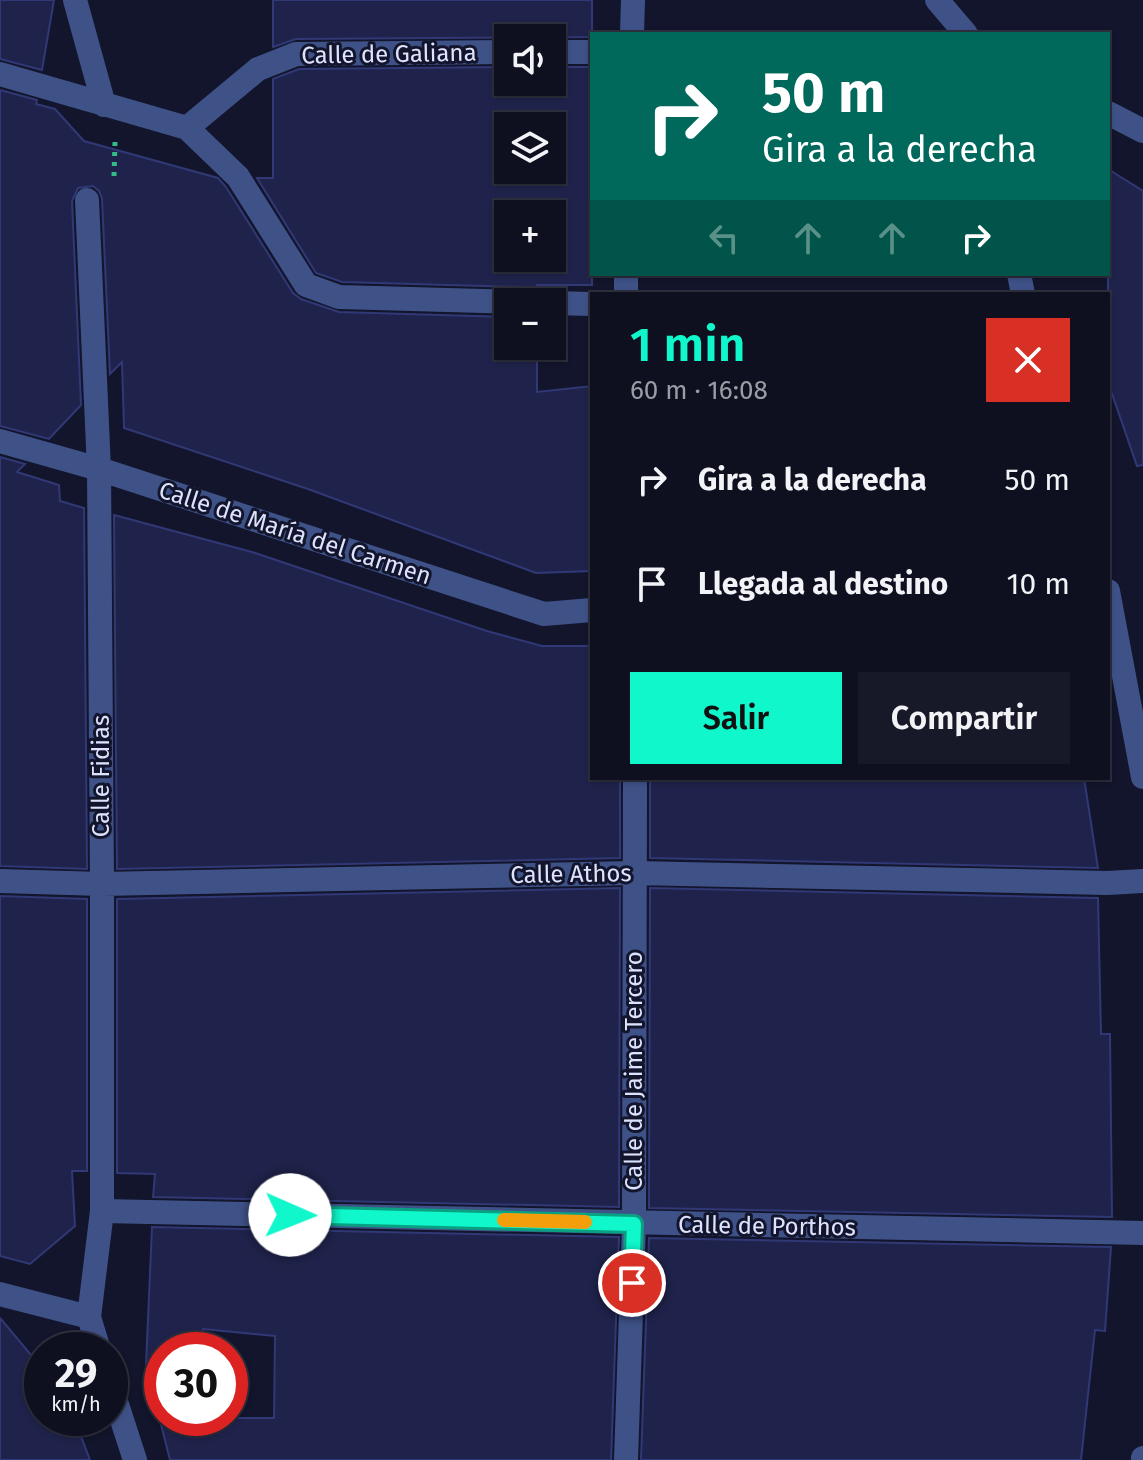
<!DOCTYPE html>
<html lang="es">
<meta charset="utf-8">
<style>
:root{--surface:#0e1020;--page:#171929;--text:#f1f3f6;--muted:#9b9da5;--line:#2e303e;--accent:#0ff7ca}
body{margin:0;font-family:"Fira Sans",sans-serif;background:var(--page);color:var(--text);height:100vh;display:flex;flex-direction:column;font-size:30px;white-space:nowrap}
*{box-sizing:border-box;margin:0}
p{font-size:26px;color:var(--muted)}
.icon{flex:none;width:44px;height:44px;fill:none;stroke:currentColor;stroke-width:2;stroke-linecap:round;stroke-linejoin:round}
.map{position:relative;flex:1;overflow:hidden}
.drawer{position:absolute;left:590px;top:292px;width:520px;height:488px;display:flex;flex-direction:column;background:var(--surface);border-radius:0px;box-shadow:0 2px 6px #0004,0 0 0 2px var(--line)}
.drawer>*{flex:none}
.guide{position:absolute;left:590px;top:32px;width:520px;height:244px;border-radius:0px;box-shadow:0 2px 6px #0004,0 0 0 2px var(--line);background:#00695c;color:#fff;overflow:hidden}
.controls{position:absolute;left:494px;top:24px;display:grid;gap:16px}
.controls a{display:grid;place-items:center;width:72px;height:72px;border-radius:0px;background:var(--surface);box-shadow:0 2px 6px #0004,0 0 0 2px var(--line);font-size:40px}
.speed{position:absolute;left:24px;top:1332px;display:flex;gap:16px;font-size:40px;font-weight:700;text-align:center}
.speed>*{display:grid;place-content:center;width:104px;height:104px;border-radius:50%;background:var(--surface);box-shadow:0 2px 6px #0004,0 0 0 2px var(--line);line-height:1}
.speed small{font-size:20px;font-weight:400}
.speed .limit{border:12px solid #d22;background:#fff;color:#111}
.pin{position:absolute;display:grid;place-items:center;width:68px;height:68px;color:#fff;margin:-34px;border:4px solid #fff;border-radius:50%;box-shadow:0 2px 8px #0007}
.me{position:absolute;width:88px;margin:-44px;rotate:91deg;stroke-linejoin:round;filter:drop-shadow(0 0 6px #0008)}
.turn{display:flex;align-items:center;gap:28px;height:168px;padding:0 40px;font-size:36px}
.turn .icon{width:104px;height:104px;stroke-width:2.5}
.turn b{display:block;font-size:56px;line-height:68px}
.lanes{display:flex;align-items:center;height:76px;padding:0 40px;background:#0003;justify-content:center;gap:40px;direction:ltr}
.lanes .off{opacity:.35}
.round{display:grid;place-items:center;flex:none;width:84px;height:84px;border-radius:0px;background:var(--page)}
.summary{display:flex;align-items:center;justify-content:space-between;height:136px;padding:0 40px}
h1{font-size:48px;font-weight:600;line-height:60px;color:var(--accent)}
.primary-button{display:flex;gap:16px;margin-top:auto;padding:16px 40px}
.primary-button a{flex:1;height:92px;border-radius:0px;background:var(--accent);color:#111;font-size:32px;font-weight:600;line-height:92px;text-align:center}
.primary-button a+a{background:var(--page);color:var(--text)}
ul{padding:0;list-style:none}
li{display:flex;align-items:center;gap:24px;height:104px;padding:0 40px}
li div{flex:1}
li b{display:block;font-size:30px}
li em{font-style:normal}
.map>svg:first-child{display:block}
.building{fill:#1f234b;stroke:#313876;stroke-width:2;fill-rule:evenodd}
.lines{fill:none;stroke-linecap:round;stroke-linejoin:round}
.path{stroke:#35ba8a;stroke-width:5;stroke-dasharray:4 6;stroke-linecap:butt}
.minor{stroke:#3f5288;stroke-width:24}
.route-casing{stroke:#0aa183;stroke-width:20}
.route{stroke:#0ff7ca;stroke-width:14}
.slow{stroke:#f59e0b;stroke-width:14}
.labels{text-anchor:middle;stroke-width:6;stroke-linejoin:round;paint-order:stroke}
.street-label{font-size:24px;fill:#dde3fe;stroke:#12152b}
</style>
<div class="map">
<svg width="1143" height="1460" viewBox="0 0 1143 1460">
<rect width="100%" height="100%" fill="#12152b"/>
<path class="building" d="M0,0H54L42,70L0,59Z
M273,0H592V37L296,39L273,47Z
M508,67V82H552V67H592V285H537V298L531,290L523,287L342,282L316,273L257,178H273V79L299,69ZM508,126H552V170H508ZM508,214H552V258H508Z
M0,90L37,100L36,104L55,109L84,141L218,178L226,187L293,293L301,299L339,312L508,317V346H537V392L592,386V571L536,573L308,489L124,428L122,362L110,374L102,199L99,191L93,186L78,188L72,201L81,405L49,439L0,426Z
M1108,169L1143,191V465L1137,466L1108,382Z
M0,457L25,464L17,472L59,485L60,501L84,508L87,869L0,866Z
M114,515L252,552L487,631L542,646H592V778H620V858L117,869Z
M650,778H1084L1098,868L650,858Z
M620,888L619,1207L153,1197L155,1174L117,1173V899Z
M650,888L1098,898L1101,1034H1110L1112,1217L649,1208Z
M0,896L87,899V1171H72L75,1226L30,1264L0,1256Z
M152,1227L619,1237L611,1460H170L146,1365ZM203,1329L275,1336L274,1418H162V1350H203Z
M649,1238L1111,1247L1105,1331L1095,1330L1081,1460H641Z
M0,1318L42,1368V1418H74L90,1460H0Z"/>
<g class="lines">
<path class="path" d="M114,176L115,142"/>
<path class="minor" d="M75,0L104,105
M937,0L966,34
M632,34L633,0
M552,52H592
M0,74L187,128L258,69L296,54L508,52
M1108,113L1143,131
M187,128L238,177L306,285L339,297L523,302
M87,200L99,469L102,884V1211L89,1317L99,1350
M1019,274L1023,294
M626,294V274
M552,303L592,304
M0,441L99,469L544,614L592,610
M1108,591L1143,777
M0,881L102,884L635,873L1107,883L1143,881
M102,1211L1143,1233
M0,1294L89,1317
M110,1383L135,1460
M626,1460L634,1224L635,778
M1143,1460V1458"/>
</g>
<g class="lines">
<g class="route-casing">
<path id="route" d="M290,1215L634,1224L632,1283"/>
</g>
<use href="#route" class="route"/>
<path class="slow" d="M504,1220L585,1222"/>
</g>
<g class="labels">
<g class="street-label">
<text transform="translate(389 54) rotate(-1)" y="8">Calle de Galiana</text>
<text transform="translate(295 533) rotate(18)" y="8">Calle de María del Carmen</text>
<text transform="translate(101 776) rotate(-90)" y="8">Calle Fidias</text>
<text transform="translate(571 874) rotate(-1)" y="8">Calle Athos</text>
<text transform="translate(634 1071) rotate(-90)" y="8">Calle de Jaime Tercero</text>
<text transform="translate(767 1226) rotate(1)" y="8">Calle de Porthos</text>
</g>
</g>
</svg>
<div class="controls">
<a><svg class="icon" aria-label="sound" viewBox="0 0 24 24"><path d="M4 9h4l5-4v14l-5-4H4zM17 9q2 3 0 6"/></svg></a>
<a><svg class="icon" aria-label="layers" viewBox="0 0 24 24"><path d="M12 4l9 5-9 5-9-5zM3 14l9 5 9-5"/></svg></a>
<a>+</a>
<a>−</a>
</div>
<div class="speed"><div>29<small>km/h</small></div><div class="limit">30</div></div>
<div class="pin" style="left:632px;top:1283px;background:#d93025"><svg class="icon" aria-label="arrive" viewBox="0 0 24 24"><path d="M6 21V4h12l-3 4 3 4H6"/></svg></div>
<svg class="me" style="left:290px;top:1215px" viewBox="-20 -20 40 40"><circle r="19" fill="#fff"/><path d="M0-13L10 11 0 6-10 11z" fill="#0ff7ca"/></svg>
<div class="guide">
<div class="turn"><svg class="icon" aria-label="right" viewBox="0 0 24 24"><path d="M7 20v-9h11M14 6l5 5-5 5"/></svg><div><b>50 m</b>Gira a la derecha</div></div>
<div class="lanes"><svg class="icon off" aria-label="left" viewBox="0 0 24 24"><path d="M17 20v-9H6M10 6l-5 5 5 5"/></svg><svg class="icon off" aria-label="ahead" viewBox="0 0 24 24"><path d="M12 20V5M6 11l6-6 6 6"/></svg><svg class="icon off" aria-label="ahead" viewBox="0 0 24 24"><path d="M12 20V5M6 11l6-6 6 6"/></svg><svg class="icon" aria-label="right" viewBox="0 0 24 24"><path d="M7 20v-9h11M14 6l5 5-5 5"/></svg></div>
</div>
<section class="drawer">
<div class="summary"><div><h1>1 min</h1><p>60 m · 16:08</p></div><a class="round" style="background:#d93025;color:#fff"><svg class="icon" aria-label="close" viewBox="0 0 24 24"><path d="M6 6l12 12M18 6L6 18"/></svg></a></div>
<ul>
<li><svg class="icon" aria-label="right" viewBox="0 0 24 24"><path d="M7 20v-9h11M14 6l5 5-5 5"/></svg><div><b>Gira a la derecha</b></div><em>50 m</em></li>
<li><svg class="icon" aria-label="arrive" viewBox="0 0 24 24"><path d="M6 21V4h12l-3 4 3 4H6"/></svg><div><b>Llegada al destino</b></div><em>10 m</em></li>
</ul>
<div class="primary-button"><a>Salir</a><a>Compartir</a></div>
</section>
</div>
